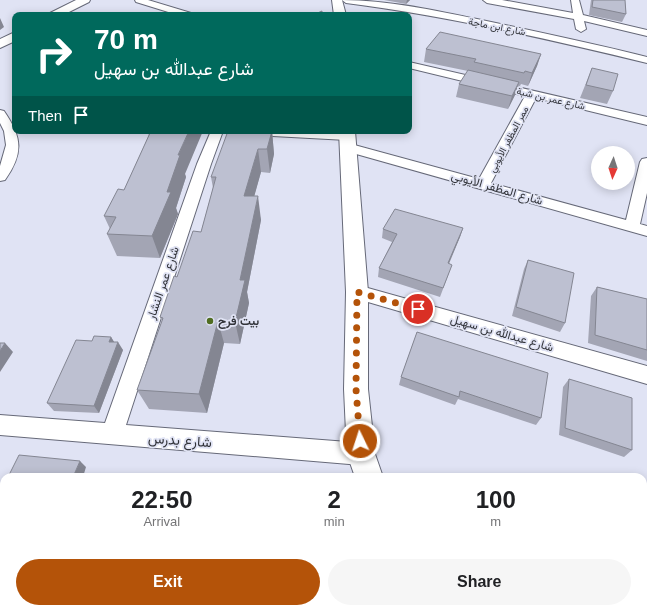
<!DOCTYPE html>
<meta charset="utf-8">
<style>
:root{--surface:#fff;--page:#f6f6f6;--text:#202124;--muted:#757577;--accent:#b45309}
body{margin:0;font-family:Arial,Vazirmatn,sans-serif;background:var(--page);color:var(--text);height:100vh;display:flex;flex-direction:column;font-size:15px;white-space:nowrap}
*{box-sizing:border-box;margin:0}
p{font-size:13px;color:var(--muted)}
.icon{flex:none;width:22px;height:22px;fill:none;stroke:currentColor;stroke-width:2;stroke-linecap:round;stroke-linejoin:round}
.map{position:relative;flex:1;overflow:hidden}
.panel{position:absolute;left:0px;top:473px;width:647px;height:140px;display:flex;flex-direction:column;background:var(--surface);border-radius:12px 12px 0 0;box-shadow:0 2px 10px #0003}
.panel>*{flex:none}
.hud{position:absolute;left:12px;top:12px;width:400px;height:122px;border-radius:8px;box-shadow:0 2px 10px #0003;background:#00695c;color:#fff;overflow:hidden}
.needle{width:26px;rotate:183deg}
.fabs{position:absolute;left:591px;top:146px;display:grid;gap:8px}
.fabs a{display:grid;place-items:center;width:44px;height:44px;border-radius:50%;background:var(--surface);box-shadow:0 2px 10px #0003;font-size:20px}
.pin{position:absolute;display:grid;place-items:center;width:34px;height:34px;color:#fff;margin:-17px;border:2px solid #fff;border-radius:50%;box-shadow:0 1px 4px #0007}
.me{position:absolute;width:44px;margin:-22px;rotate:356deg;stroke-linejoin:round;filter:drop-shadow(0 0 3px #0008)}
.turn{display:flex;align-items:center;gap:14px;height:84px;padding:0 16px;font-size:18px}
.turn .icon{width:52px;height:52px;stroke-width:2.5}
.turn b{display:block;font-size:28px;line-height:34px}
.then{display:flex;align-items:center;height:38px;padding:0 16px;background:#0003;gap:8px;font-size:15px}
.eta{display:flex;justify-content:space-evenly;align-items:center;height:68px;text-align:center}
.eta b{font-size:24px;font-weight:700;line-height:28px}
.button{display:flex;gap:8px;margin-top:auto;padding:8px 16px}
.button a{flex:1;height:46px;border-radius:24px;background:var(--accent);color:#fff;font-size:16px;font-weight:700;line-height:46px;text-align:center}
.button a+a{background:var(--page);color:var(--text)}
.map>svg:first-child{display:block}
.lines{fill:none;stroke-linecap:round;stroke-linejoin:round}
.street-casing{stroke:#666978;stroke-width:2}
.secondary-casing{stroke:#666978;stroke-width:2}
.street{fill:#fff;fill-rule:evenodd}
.secondary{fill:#fff;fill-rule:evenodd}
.wall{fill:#a3a5b4}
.shaded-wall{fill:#848692}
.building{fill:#bdc0d1;stroke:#848692}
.route{stroke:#b45309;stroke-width:7;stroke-dasharray:0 12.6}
.poi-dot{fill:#506d21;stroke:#e0e3f4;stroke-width:1.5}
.labels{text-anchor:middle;stroke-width:3.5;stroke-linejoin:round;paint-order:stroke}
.far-street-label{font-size:10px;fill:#32343a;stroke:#e0e3f4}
.street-label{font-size:12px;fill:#32343a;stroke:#e0e3f4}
.poi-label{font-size:12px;font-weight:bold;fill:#32343a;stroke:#e0e3f4;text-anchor:start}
.near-street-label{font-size:14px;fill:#32343a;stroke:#e0e3f4}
</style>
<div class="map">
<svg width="647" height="613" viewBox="0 0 647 613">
<rect width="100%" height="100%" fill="#e0e3f4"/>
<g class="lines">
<g class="street-casing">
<path id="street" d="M135,0H148L191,13L193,15H178L136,2Z
M342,0C388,0 432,10 477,19C534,31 591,43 647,57V63C548,39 447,16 346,3Z
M483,0H502L573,13L571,0H579L583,15L647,30V36L584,21L586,29L581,32L576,29L574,19L487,3Z
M409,62L647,117V125L536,98L491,183L626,220L640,162L642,159L647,158V193L640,224L647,226V236L342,150L340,147L342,144L347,143L479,179L525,96L409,68Z
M0,110L4,111C22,137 24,153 5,180L0,181V166L6,145L4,131L0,123Z
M211,131H223L211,164L126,425L361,443L369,446L372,454L369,462L361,465L0,435V415L105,423L197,164Z
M248,131H326L352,133L353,136L352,139L347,140L254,135L249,134Z
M357,285L647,366V384L351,297L348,292L351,287Z"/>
</g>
<g class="secondary-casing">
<path id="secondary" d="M76,0H90L89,2L63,15H48L50,13Z
M332,0H342L346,15H334Z
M15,32V41L0,48V39Z
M339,131H355L368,292V389L375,454L383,477H355L347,454L344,389L346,292Z
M418,609H451L453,613H419Z"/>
</g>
<use href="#street" class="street"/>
<use href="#secondary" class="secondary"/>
</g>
<path class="wall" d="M384,0H410L406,4Z
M591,0H625L626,14L622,22L589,15Z
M426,49L541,54L537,66L528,86L521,84L520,86H518L515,95L508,109L456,97L459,84L468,71L424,62Z
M592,68L613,91L607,104L580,98Z
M149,131L185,174L186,177L176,208L178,214L160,258L117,256L107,234L110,229L104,216L124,190L149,135L148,133Z
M272,131L274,154L270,173L261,172L254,196L261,220L247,292L249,303L240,344L224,343L207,413L149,409L137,390L162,321L160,317L177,277L201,232L213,188L211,177Z
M463,228L460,237L449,264V273L440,297L378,277L379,268L392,242L382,238L383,229Z
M528,260L565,323L560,332L512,316L524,269Z
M597,287L647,299V361L588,343L591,296Z
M417,332L541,418L536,425L458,399L455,405L399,385L401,377Z
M111,337L114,342L123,350L99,413L54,411L47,403L92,341Z
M569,379L632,450L624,457L559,435L563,387Z
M4,485V524H0V493Z
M617,609H643L647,613H617Z"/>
<path class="shaded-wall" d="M407,0H410L406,4Z
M0,18L4,27L0,30Z
M541,54L537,66L528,86L532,73Z
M519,82L515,95L508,109L512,96Z
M189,131H203L185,174L186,177L176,208L178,214L160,258L152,236L178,155Z
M272,131L274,154L270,173L267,149Z
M258,149L261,172L248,219L244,196Z
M258,196L261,220L247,292L249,303L240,344L235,322L240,280Z
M463,228L460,237L445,272L448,263Z
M218,321L224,343L207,413L199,394Z
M111,337L116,345L109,342Z
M118,342L123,350L99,413L94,406Z
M5,343L13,352L0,372V351Z
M80,461L86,467L83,477H73Z"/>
<path class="building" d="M593,0H625L626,14L592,7Z
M322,11V15H313Z
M440,32L541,54L532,73L525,71L524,73L474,62L476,59L426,49Z
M592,68L618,74L613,91L586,85Z
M468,70L519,82L512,96L459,84Z
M149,131H189L178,155H180L167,192H171L152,236L107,234L116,217L104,216L118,189L124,190L150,133H148Z
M228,131H272L267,149H258L244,196H258L240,280H245L235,322L218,321L199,394L137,390L163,318L160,317L174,276L177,277L193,231L201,232L216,177H211Z
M395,209L463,228L448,263L452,265L443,288L379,268L397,234L383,229Z
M528,260L574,273L565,323L516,307Z
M597,287L647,299V350L595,335Z
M417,332L548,373L541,418L460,391L459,397L401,377Z
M94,336L111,337L109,342H118L94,406L47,403L76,340L92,341Z
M0,343H5L0,351Z
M569,379L632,398V450L565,428Z
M19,455L80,461L73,477H8Z
M4,485V520L0,519V493Z
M643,603L647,605V613H631V609H643Z"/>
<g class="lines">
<path class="route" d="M360,441L356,389L357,292L418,309"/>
</g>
<circle class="poi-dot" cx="210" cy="321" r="4"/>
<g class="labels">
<g class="far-street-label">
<text transform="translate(497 26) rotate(11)" y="4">شارع ابن ماجة</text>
<text transform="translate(551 98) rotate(13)" y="4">شارع عمر بن شبة</text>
<text transform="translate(508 139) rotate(-62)" y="4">ممر المظفر الأيوبي</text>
</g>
<g class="street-label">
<text transform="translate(497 188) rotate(16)" y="4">شارع المظفر الأيوبي</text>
<text transform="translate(163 283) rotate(-71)" y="4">شارع عمر النشار</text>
<text transform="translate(502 333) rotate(16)" y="4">شارع عبدالله بن سهيل</text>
</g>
<g class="poi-label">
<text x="218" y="325">بيت فرح</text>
</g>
<g class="near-street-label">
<text transform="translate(180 440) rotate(4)" y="5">شارع بدرس</text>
</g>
</g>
</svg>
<div class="fabs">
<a><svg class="needle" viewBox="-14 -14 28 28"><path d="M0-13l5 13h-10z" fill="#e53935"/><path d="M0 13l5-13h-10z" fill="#757577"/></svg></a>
</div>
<div class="pin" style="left:418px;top:309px;background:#d93025"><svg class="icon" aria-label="arrive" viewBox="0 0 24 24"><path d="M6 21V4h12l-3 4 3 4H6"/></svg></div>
<svg class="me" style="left:360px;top:441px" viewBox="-20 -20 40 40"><circle r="17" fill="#b45309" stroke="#fff" stroke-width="3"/><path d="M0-11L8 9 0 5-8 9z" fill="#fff"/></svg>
<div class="hud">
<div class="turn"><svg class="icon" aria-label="right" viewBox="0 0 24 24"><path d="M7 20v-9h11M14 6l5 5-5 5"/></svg><div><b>70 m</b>شارع عبدالله بن سهيل</div></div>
<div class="then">Then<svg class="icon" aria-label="arrive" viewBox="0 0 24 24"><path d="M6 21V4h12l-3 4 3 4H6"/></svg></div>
</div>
<section class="panel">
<div class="eta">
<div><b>22:50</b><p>Arrival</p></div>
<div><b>2</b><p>min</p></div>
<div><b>100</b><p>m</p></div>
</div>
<div class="button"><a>Exit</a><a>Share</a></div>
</section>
</div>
